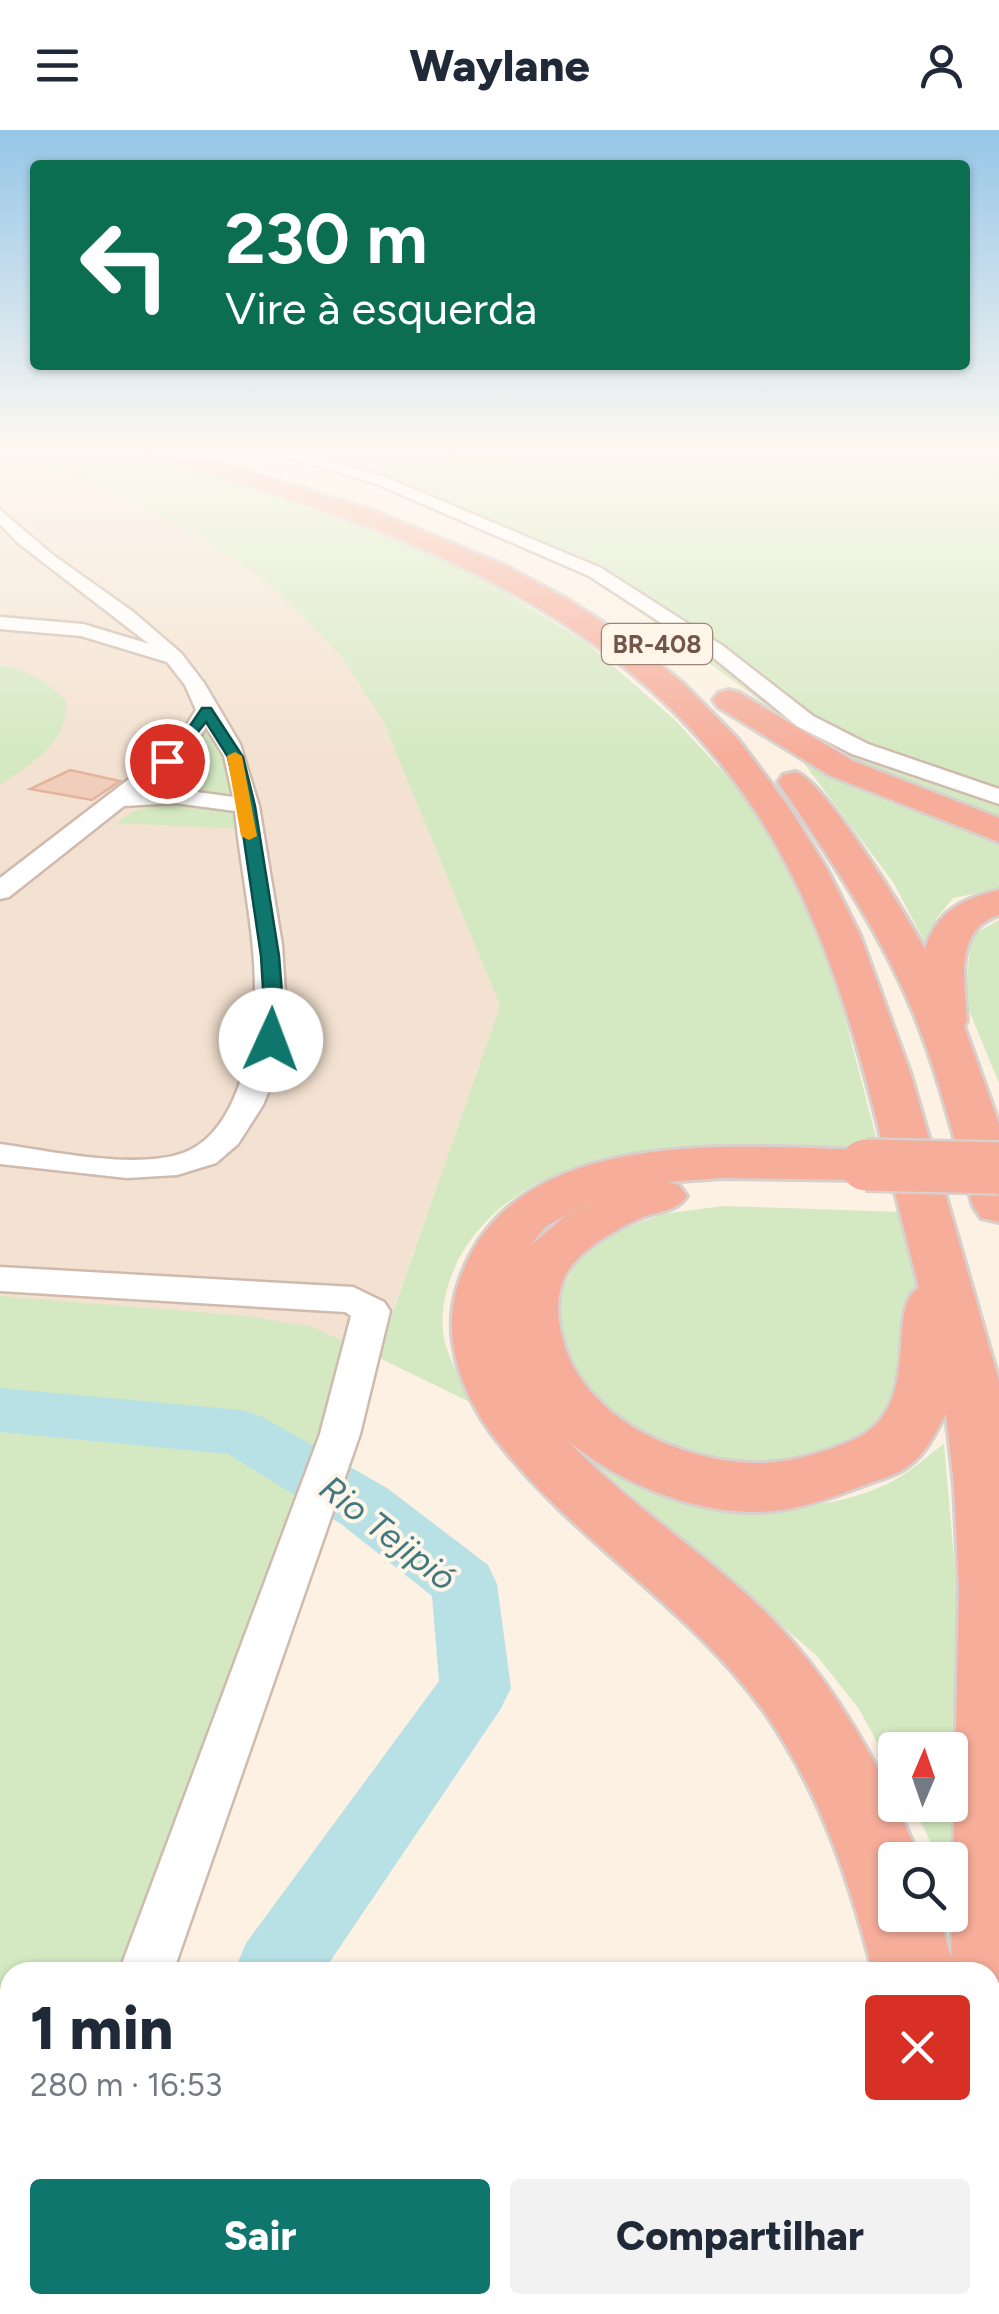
<!DOCTYPE html>
<html lang="pt">
<meta charset="utf-8">
<style>
:root{--surface:#fff;--page:#f2f2f3;--text:#1f2937;--muted:#747a83;--accent:#0f766e}
body{margin:0;font-family:Figtree,sans-serif;background:var(--page);color:var(--text);height:100vh;display:flex;flex-direction:column;font-size:38px;white-space:nowrap}
*{box-sizing:border-box;margin:0}
p{font-size:32px;color:var(--muted)}
.icon{flex:none;width:55px;height:55px;fill:none;stroke:currentColor;stroke-width:2;stroke-linecap:round;stroke-linejoin:round}
.map{position:relative;flex:1;overflow:hidden}
.drawer{position:absolute;left:0px;top:1832px;width:1000px;height:352px;display:flex;flex-direction:column;background:var(--surface);border-radius:30px 30px 0 0;box-shadow:0 2px 8px #0004}
.drawer>*{flex:none}
.guide{position:absolute;left:30px;top:30px;width:940px;height:210px;border-radius:10px;box-shadow:0 2px 8px #0004;background:#0b6e4f;color:#fff;overflow:hidden}
.needle{width:65px;rotate:2deg}
.fabs{position:absolute;left:878px;top:1602px;display:grid;gap:20px}
.fabs a{display:grid;place-items:center;width:90px;height:90px;border-radius:10px;background:var(--surface);box-shadow:0 2px 8px #0004;font-size:50px}
.pin{position:absolute;display:grid;place-items:center;width:85px;height:85px;color:#fff;margin:-42px;border:5px solid #fff;border-radius:50%;box-shadow:0 2px 10px #0007}
.me{position:absolute;width:110px;margin:-55px;rotate:2deg;stroke-linejoin:round;filter:drop-shadow(0 0 8px #0008)}
.turn{display:flex;align-items:center;gap:35px;height:210px;padding:0 30px;font-size:45px}
.turn .icon{width:130px;height:130px;stroke-width:2.5}
.turn b{display:block;font-size:70px;line-height:85px}
.round{display:grid;place-items:center;flex:none;width:105px;height:105px;border-radius:10px;background:var(--page)}
.head{display:flex;align-items:center;justify-content:space-between;height:170px;padding:0 30px}
h1{font-size:60px;font-weight:800;line-height:75px}
.button{display:flex;gap:20px;margin-top:auto;padding:20px 30px}
.button a{flex:1;height:115px;border-radius:10px;background:var(--accent);color:#fff;font-size:40px;font-weight:800;line-height:115px;text-align:center}
.button a+a{background:var(--page);color:var(--text)}
header{display:flex;justify-content:space-between;align-items:center;height:130px;padding:0 30px;background:var(--surface);font-size:45px;font-weight:800}
.map>svg:first-child{display:block}
.residential{fill:#f3e2d1}
.green{fill:#d4e9c2}
.lines{fill:none;stroke-linecap:round;stroke-linejoin:round}
.river{fill:#b8e1e5;fill-rule:evenodd}
.building{fill:#f1cdbb;stroke:#e3b39b;stroke-width:2.5}
.minor-casing{stroke:#cfbaad;stroke-width:5}
.highway-casing{stroke:#d8d0cc;stroke-width:6}
.minor{fill:#fff;fill-rule:evenodd}
.highway{fill:#f6ad9a;fill-rule:evenodd}
.highway-bridge-casing{stroke:#d8d0cc;stroke-width:56;stroke-linecap:butt}
.highway-bridge{stroke:#f6ad9a;stroke-width:51}
.route{fill:#0f766e;stroke:#0a4d48;stroke-width:2.5}
.slow{fill:#f59e0b}
.labels{text-anchor:middle;stroke-width:8;stroke-linejoin:round;paint-order:stroke}
.shield{fill:#fff5e9;stroke:#9d8679;stroke-width:2.5}
.shield-label{font-size:25px;font-weight:bold;fill:#735649}
.near-water-label{font-size:35px;font-style:italic;fill:#40797f;stroke:#fff5e9}
</style>
<header><svg class="icon" aria-label="menu" viewBox="0 0 24 24"><path d="M4 6h16M4 12h16M4 18h16"/></svg>Waylane<svg class="icon" aria-label="person" viewBox="0 0 24 24"><circle cx="12" cy="8" r="4"/><path d="M4 21q1-7 8-7t8 7"/></svg></header>
<div class="map">
<svg width="999" height="2184" viewBox="0 0 999 2184">
<rect width="100%" height="100%" fill="#fcf1e3"/>
<path class="residential" d="M0,322L101,357L195,404L262,448L342,527L384,593L500,876L160,1842H10V2175L36,2184H0Z"/>
<path class="green" d="M0,321H147L244,348L406,408L489,452L587,513L676,591L735,655L777,716L825,812L879,1018C749,1014 551,993 467,1115C449,1142 436,1183 446,1216C452,1235 463,1254 470,1272L377,1227L500,876L384,593L342,527L262,448L195,404L101,357Z
M265,321H999V691L886,651L817,613L601,453L432,373Z
M0,536C26,538 49,553 66,571C69,612 31,634 0,655Z
M206,580L247,676L121,669Z
M791,616L891,673L999,709V759L953,768L936,789L935,831L893,752Z
M176,670L236,676L244,699L117,693L134,681Z
M999,790V953L965,871L971,806Z
M723,1076L903,1082L917,1155V1255L884,1302L820,1331L721,1333L641,1307L582,1268L553,1218L558,1167L575,1134L614,1102L663,1084Z
M0,1166L247,1186L313,1197L342,1211L343,1231L128,1842H10V2162L0,2181Z
M944,1314L992,1863L990,1842H984L950,1755V1730H940L912,1675H950V1620H895V1645L859,1579L817,1526L594,1333C678,1376 798,1396 887,1354C907,1345 926,1327 944,1314Z"/>
<g class="lines">
<path class="river" d="M0,1258L241,1280L263,1287L387,1358L488,1435L497,1454L511,1558L500,1580L323,1842H234L246,1813L439,1551L432,1466L341,1394L228,1324L0,1302Z
M33,2175H129L128,2184H32Z"/>
</g>
<path class="building" d="M70,640L120,651L92,670L30,659Z"/>
<g class="lines">
<g class="minor-casing">
<path id="minor" d="M269,321H292L387,348L601,438L723,516L813,586L868,614L999,659V674L852,624L797,596L709,524L589,446L377,354Z
M453,321H502C491,328 464,328 453,321Z
M0,380L53,425L132,481L181,523L204,553L240,614L259,676L282,815L286,879L276,943L263,975L238,1014L216,1033L177,1045L127,1048L0,1034V1014C50,1021 135,1040 183,1023C208,1014 224,991 234,968C275,872 245,781 235,681L175,673L124,676L9,767L0,769V748L159,626L176,611L196,580L185,555L167,532L81,506L0,499V487L83,494L149,514L17,412L0,394ZM206,597L224,626L233,667L175,659L144,661L192,620Z
M0,1137L353,1157L384,1172L390,1181L360,1304L173,1842H119L320,1304L351,1186L345,1182L0,1161Z
M10,2151V2175H60L56,2184H0V2165Z"/>
</g>
<g class="highway-casing">
<path id="highway" d="M149,321H184L372,380L504,435L567,469L627,508L683,553L738,609L788,676L827,739L860,805L911,945L999,1251V1908L990,1912V1842H873C849,1749 820,1661 763,1580C689,1477 576,1412 498,1312C464,1269 441,1212 457,1158C506,993 730,1016 866,1020L886,1028C857,907 822,780 752,676C615,470 378,392 152,326ZM889,1038L919,1158C884,1175 925,1278 855,1309C824,1323 787,1334 752,1333C677,1330 581,1287 562,1207C557,1187 556,1167 564,1148C576,1121 616,1099 641,1088C659,1080 675,1083 687,1066L679,1055L668,1052L721,1048L866,1050L884,1046ZM600,1067L564,1087L530,1116L546,1096ZM946,1284L954,1355L959,1458L951,1828L939,1785H895V1730H920C880,1632 826,1536 746,1464C687,1411 621,1367 567,1310C620,1354 702,1388 773,1381C803,1378 834,1367 862,1356C878,1349 897,1346 911,1334C927,1322 936,1301 946,1284Z
M729,560L740,563L853,631L999,688V712L829,645L718,577L713,570L718,563Z
M795,642C824,649 907,787 925,819C936,781 963,769 999,760V785C953,799 965,853 967,891L964,896L999,994V1092L981,1088L973,1076C954,1009 938,941 911,877C877,796 827,724 778,652L783,645Z
M990,2136L999,2140V2184H920L921,2175H990Z"/>
</g>
<use href="#minor" class="minor"/>
<use href="#highway" class="highway"/>
<g class="highway-bridge-casing">
<path id="highway-bridge" d="M866,1035L999,1038"/>
</g>
<use href="#highway-bridge" class="highway-bridge"/>
</g>
<linearGradient id="sky" x2="0" y2="1"><stop stop-color="#95c6e7"/><stop offset="0.51" stop-color="#fef9f2"/><stop offset="1" stop-color="#fef9f2" stop-opacity="0"/></linearGradient>
<rect width="999" height="627" fill="url(#sky)"/>
<path class="route" d="M202,578H211L243,627L255,676L279,826L283,875L281,910L271,916L261,910L264,875L261,826L239,676L228,627L206,592L172,634L160,631L179,612Z"/>
<path class="slow" d="M235,622L242,626L257,706L249,710L241,706L227,626Z"/>
<g class="labels">
<rect class="shield" x="602" y="494" width="110" height="40" rx="8"/>
<g class="shield-label">
<text x="657" y="523">BR-408</text>
</g>
<g class="near-water-label">
<text transform="translate(388 1403) rotate(38)" y="12">Rio Tejipió</text>
</g>
</g>
</svg>
<div class="fabs">
<a><svg class="needle" viewBox="-14 -14 28 28"><path d="M0-13l5 13h-10z" fill="#e53935"/><path d="M0 13l5-13h-10z" fill="#747a83"/></svg></a>
<a><svg class="icon" aria-label="search" viewBox="0 0 24 24"><circle cx="10" cy="10" r="6"/><path d="M15 15l6 6"/></svg></a>
</div>
<div class="pin" style="left:167px;top:631px;background:#d93025"><svg class="icon" aria-label="arrive" viewBox="0 0 24 24"><path d="M6 21V4h12l-3 4 3 4H6"/></svg></div>
<svg class="me" style="left:271px;top:910px" viewBox="-20 -20 40 40"><circle r="19" fill="#fff"/><path d="M0-13L10 11 0 6-10 11z" fill="#0f766e"/></svg>
<div class="guide">
<div class="turn"><svg class="icon" aria-label="left" viewBox="0 0 24 24"><path d="M17 20v-9H6M10 6l-5 5 5 5"/></svg><div><b>230 m</b>Vire à esquerda</div></div>
</div>
<section class="drawer">
<div class="head"><div><h1>1 min</h1><p>280 m · 16:53</p></div><a class="round" style="background:#d93025;color:#fff"><svg class="icon" aria-label="close" viewBox="0 0 24 24"><path d="M6 6l12 12M18 6L6 18"/></svg></a></div>
<div class="button"><a>Sair</a><a>Compartilhar</a></div>
</section>
</div>
